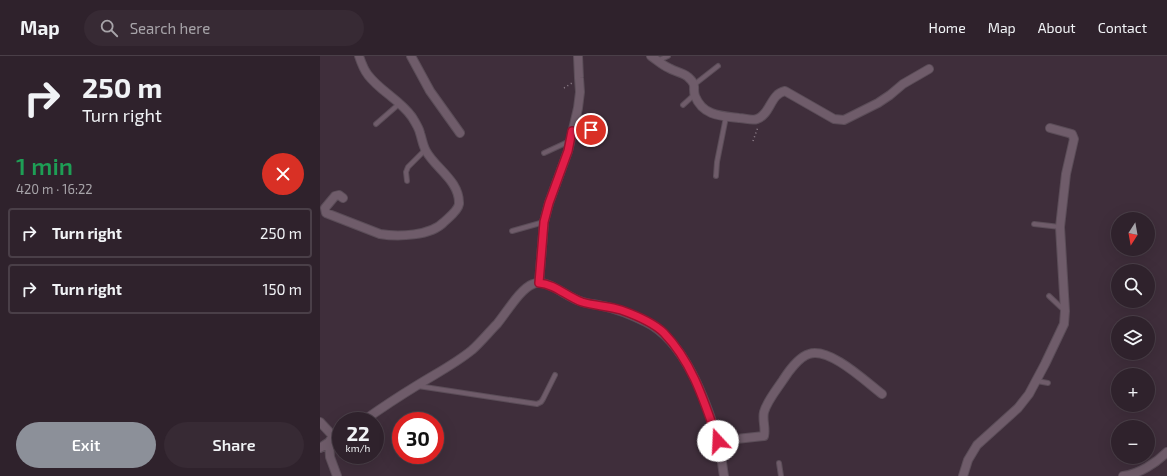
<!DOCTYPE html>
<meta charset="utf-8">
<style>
:root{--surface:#2f222c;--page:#372a34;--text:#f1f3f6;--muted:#a7a4a9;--line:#4a3f48;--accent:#8c9099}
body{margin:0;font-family:"Exo 2",sans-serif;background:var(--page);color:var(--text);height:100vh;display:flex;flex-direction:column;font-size:15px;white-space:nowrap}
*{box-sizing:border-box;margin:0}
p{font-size:13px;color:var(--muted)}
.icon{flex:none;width:22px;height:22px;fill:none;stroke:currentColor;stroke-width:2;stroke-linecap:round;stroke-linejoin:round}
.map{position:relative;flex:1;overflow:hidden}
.details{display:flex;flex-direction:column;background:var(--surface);width:320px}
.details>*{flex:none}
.hud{background:#2f222c;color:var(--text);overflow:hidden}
.needle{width:26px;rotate:191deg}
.tools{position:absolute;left:791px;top:156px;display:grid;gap:8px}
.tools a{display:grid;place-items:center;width:44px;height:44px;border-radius:50%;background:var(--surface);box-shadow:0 4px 16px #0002,0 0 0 1px var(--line);font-size:20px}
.speed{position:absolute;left:12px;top:356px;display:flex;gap:8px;font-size:20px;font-weight:700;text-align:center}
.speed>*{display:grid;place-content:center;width:52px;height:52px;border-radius:50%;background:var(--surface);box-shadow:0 4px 16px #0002,0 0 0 1px var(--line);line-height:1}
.speed small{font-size:10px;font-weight:400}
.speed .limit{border:6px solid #d22;background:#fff;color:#111}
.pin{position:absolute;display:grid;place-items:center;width:34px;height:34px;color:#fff;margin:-17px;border:2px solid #fff;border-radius:50%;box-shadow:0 1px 4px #0007}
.me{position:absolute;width:44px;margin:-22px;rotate:340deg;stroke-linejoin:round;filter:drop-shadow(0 0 3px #0008)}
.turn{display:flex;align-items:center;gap:14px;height:84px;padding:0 16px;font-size:18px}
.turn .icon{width:52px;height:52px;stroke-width:2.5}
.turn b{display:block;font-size:28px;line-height:34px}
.round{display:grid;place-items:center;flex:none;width:42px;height:42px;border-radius:21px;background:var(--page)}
.headline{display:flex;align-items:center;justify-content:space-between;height:68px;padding:0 16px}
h1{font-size:24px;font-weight:600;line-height:30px;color:#1e9e55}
.button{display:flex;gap:8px;margin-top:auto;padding:8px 16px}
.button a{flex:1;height:46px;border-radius:24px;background:var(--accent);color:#fff;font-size:16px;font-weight:600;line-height:46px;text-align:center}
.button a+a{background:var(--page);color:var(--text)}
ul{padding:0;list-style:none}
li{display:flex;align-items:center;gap:12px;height:50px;margin:0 8px 6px;padding:0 8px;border:2px solid var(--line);border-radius:4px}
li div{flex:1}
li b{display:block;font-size:15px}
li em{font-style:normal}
header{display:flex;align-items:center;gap:24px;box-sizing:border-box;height:56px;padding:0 20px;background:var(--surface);border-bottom:1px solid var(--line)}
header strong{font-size:19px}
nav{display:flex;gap:22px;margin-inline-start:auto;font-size:14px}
.search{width:280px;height:36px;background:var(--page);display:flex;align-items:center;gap:10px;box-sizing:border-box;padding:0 14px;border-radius:22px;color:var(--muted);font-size:15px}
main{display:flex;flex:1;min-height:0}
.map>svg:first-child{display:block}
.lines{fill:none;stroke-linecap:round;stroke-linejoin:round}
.lane-casing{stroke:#5b4d58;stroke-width:6}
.street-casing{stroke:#5b4d58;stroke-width:10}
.path{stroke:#8e7f8a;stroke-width:1.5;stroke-dasharray:1 3;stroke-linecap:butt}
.lane{stroke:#6f5c6a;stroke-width:4}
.street{stroke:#6f5c6a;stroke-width:8}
.route-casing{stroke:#92132f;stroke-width:10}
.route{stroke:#e11d48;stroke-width:7}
</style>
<header>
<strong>Map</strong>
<div class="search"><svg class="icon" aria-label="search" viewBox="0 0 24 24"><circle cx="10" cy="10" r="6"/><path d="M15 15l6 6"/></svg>Search here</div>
<nav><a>Home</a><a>Map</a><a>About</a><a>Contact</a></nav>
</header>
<main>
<section class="details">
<div class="hud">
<div class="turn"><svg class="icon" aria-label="right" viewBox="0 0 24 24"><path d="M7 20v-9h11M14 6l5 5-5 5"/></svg><div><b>250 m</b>Turn right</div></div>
</div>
<div class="headline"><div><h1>1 min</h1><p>420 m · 16:22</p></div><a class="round" style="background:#d93025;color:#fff"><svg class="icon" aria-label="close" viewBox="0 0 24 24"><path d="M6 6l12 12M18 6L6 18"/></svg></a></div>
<ul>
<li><svg class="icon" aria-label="right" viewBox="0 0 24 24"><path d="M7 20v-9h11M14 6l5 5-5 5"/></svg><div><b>Turn right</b></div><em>250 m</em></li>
<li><svg class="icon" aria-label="right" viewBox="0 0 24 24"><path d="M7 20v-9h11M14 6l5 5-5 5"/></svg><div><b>Turn right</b></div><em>150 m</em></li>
</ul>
<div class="button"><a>Exit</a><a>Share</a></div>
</section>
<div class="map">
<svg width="847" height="420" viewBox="0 0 847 420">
<rect width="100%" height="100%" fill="#3f2e3b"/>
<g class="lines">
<g class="lane-casing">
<path id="lane" d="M337,5L348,0
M375,28L398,10
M363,49L374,39
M56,68L79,48
M252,75L266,77L271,74
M224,97L250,85
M396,120L397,106L406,61
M87,125L86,116L88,111L105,94
M714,168L740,171
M192,175L224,166
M729,240L745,255
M717,325L728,327
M98,330L217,348L221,346L223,343L235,319
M459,407L461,420"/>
</g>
<g class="street-casing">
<path id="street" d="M91,0L110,35L140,77
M331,0C337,4 342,9 349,12C355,16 362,16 368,21C378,30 372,31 375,40C383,60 401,60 419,62C425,62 432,65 437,63C451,58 450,38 465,35L514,63L524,64L558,47L570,39L583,28L609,13
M23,142L19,139L15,140L5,152L6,157L60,178C78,181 111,180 124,166C128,162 138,155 139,148C140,125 115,112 106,95C103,90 102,83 100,77C99,72 95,66 92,61C80,44 60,35 48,19C44,14 41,6 39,0
M219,227L224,166L229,147L248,95L258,52L260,36L259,22L258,0
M43,365C60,353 78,341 96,330C115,318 135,308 152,294C161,286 169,276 177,268C187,256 200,233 213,228C227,222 246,241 260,245C267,248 275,248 283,250C298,253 312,259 326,266C365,285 386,345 398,384C401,396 402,408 404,420
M0,366L13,380L21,378
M13,380L9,386L10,401L17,420
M398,385L444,380C446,372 442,364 444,356C447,345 457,333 463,324C468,316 479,301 489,298C510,291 546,326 562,338
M0,392L9,386
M643,420L648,404L657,389L698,352L709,338L725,308L744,268L745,255L740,171L746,118L754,83L752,78L730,72
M803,420C819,418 836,407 847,396"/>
</g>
<path class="path" d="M244,32L252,27
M433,85L438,71"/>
<use href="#lane" class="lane"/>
<use href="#street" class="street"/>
</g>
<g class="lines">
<g class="route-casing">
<path id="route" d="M271,74L266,78L252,75L248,95L229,147L224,166L219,227C235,228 247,241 262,246C275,250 289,250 301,254C315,259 334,267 344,277C373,307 385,348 398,385"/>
</g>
<use href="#route" class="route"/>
</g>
</svg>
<div class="tools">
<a><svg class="needle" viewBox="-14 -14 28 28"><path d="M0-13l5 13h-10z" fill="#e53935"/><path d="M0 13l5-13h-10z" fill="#a7a4a9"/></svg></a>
<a><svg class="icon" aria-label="search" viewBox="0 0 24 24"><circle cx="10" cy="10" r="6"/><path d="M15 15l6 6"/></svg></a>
<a><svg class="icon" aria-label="layers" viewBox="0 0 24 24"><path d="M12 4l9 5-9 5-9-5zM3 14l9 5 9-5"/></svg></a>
<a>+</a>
<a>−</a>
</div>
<div class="speed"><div>22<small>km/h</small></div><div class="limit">30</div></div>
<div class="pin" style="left:271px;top:74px;background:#d93025"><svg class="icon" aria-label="arrive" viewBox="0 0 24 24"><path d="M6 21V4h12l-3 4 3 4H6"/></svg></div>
<svg class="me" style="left:398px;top:385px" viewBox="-20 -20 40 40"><circle r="19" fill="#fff"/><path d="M0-13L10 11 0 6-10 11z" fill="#e11d48"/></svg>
</div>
</main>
